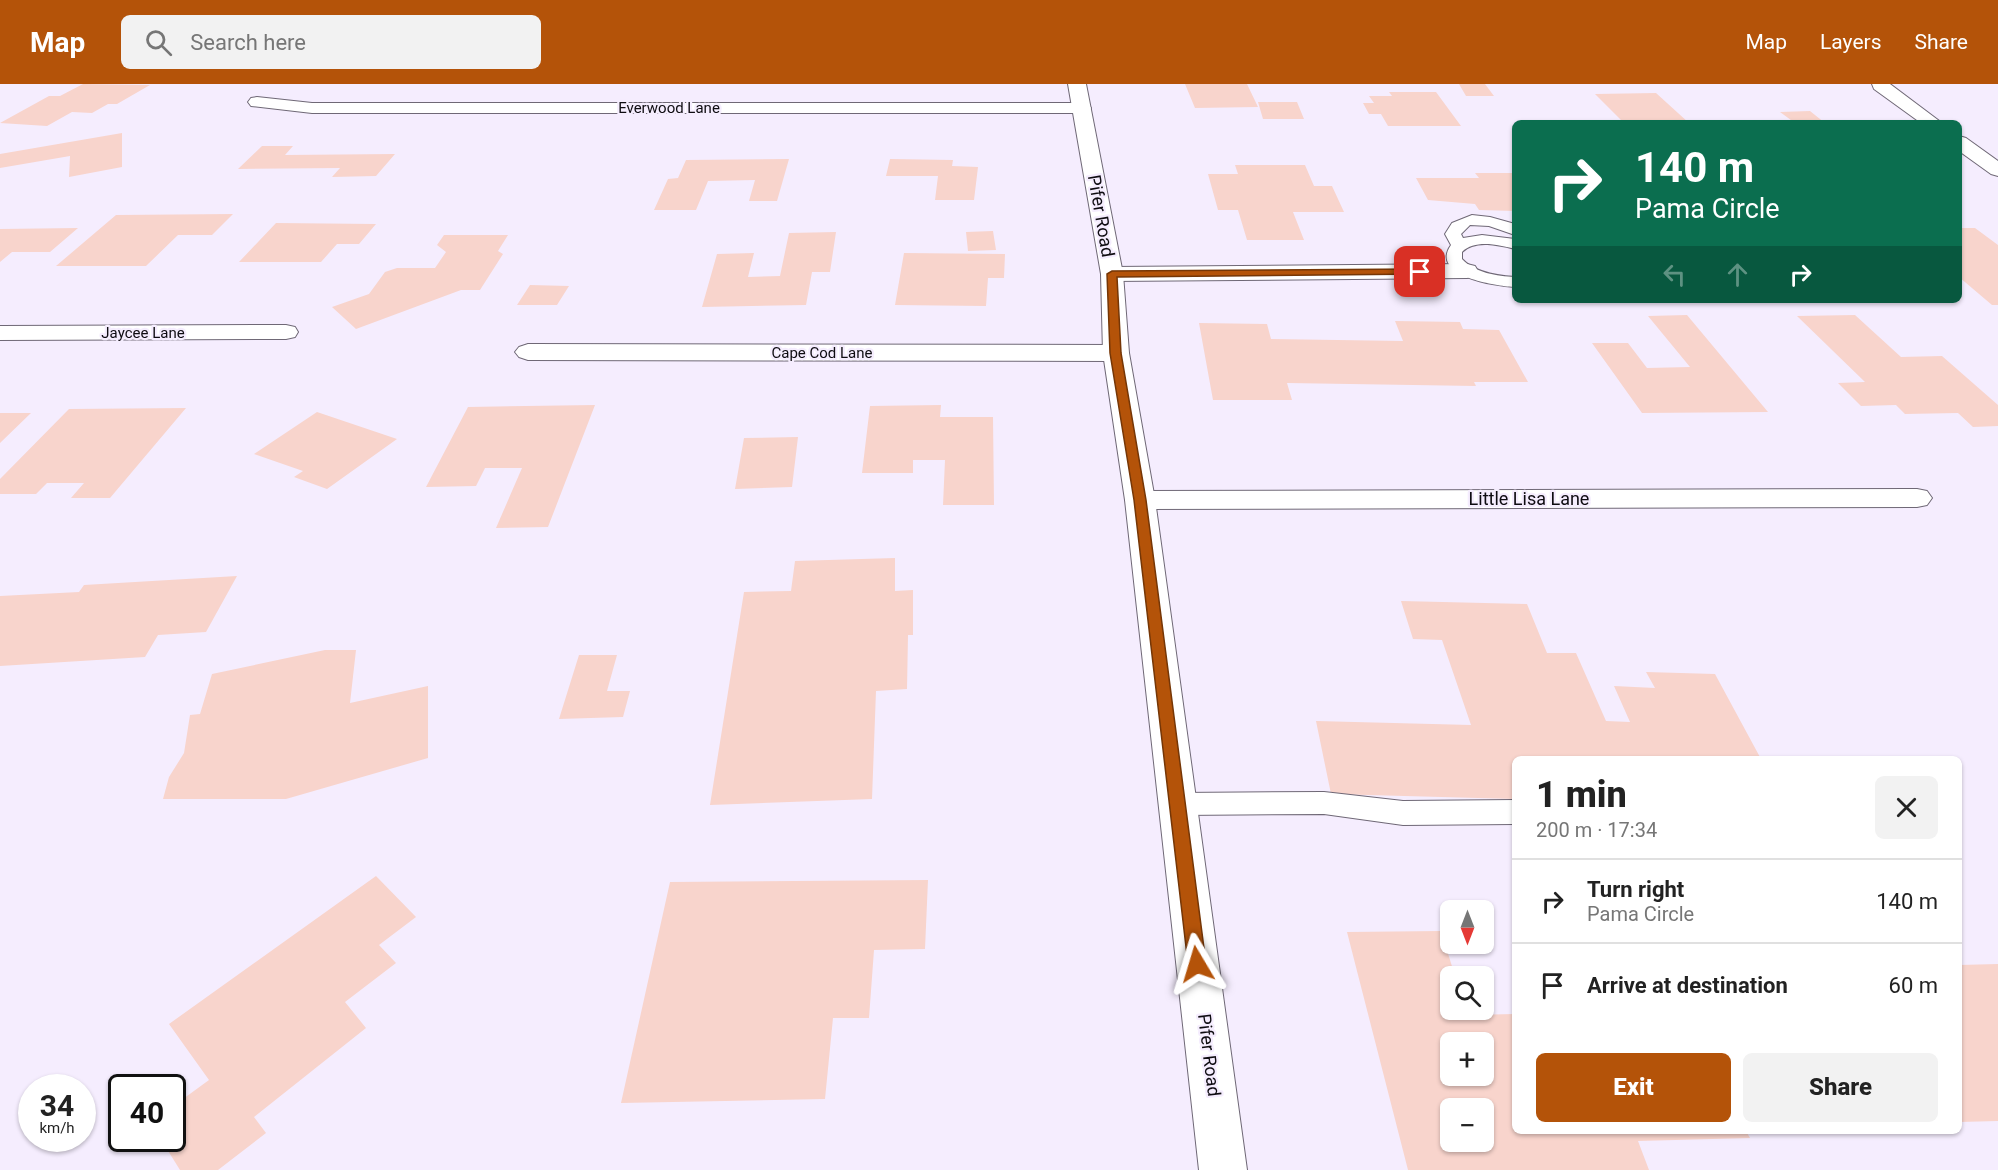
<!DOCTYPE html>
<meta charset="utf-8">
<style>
:root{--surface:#fff;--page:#f2f2f2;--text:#222;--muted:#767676;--line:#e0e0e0;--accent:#b45309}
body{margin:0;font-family:Roboto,sans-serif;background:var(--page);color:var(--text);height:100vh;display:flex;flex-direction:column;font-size:22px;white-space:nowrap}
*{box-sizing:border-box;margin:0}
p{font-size:20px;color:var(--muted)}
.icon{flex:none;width:33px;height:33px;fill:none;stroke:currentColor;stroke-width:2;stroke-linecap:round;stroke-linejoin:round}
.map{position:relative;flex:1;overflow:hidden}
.panel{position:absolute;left:1512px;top:672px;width:450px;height:378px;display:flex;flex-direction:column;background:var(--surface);border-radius:9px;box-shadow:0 2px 4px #0004}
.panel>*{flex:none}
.guide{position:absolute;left:1512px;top:36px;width:450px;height:183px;border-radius:9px;box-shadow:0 2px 4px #0004;background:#0b6e4f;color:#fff;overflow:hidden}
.needle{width:39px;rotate:180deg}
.buttons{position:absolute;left:1440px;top:816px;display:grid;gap:12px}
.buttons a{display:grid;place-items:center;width:54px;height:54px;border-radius:9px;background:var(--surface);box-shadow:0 2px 4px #0004;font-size:30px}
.speed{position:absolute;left:18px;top:990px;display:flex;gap:12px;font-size:30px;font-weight:700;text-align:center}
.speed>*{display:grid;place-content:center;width:78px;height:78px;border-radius:50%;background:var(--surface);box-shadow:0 2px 4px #0004;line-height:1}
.speed small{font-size:15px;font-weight:400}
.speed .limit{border:3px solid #111;border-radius:9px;background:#fff;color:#111}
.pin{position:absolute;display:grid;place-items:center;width:51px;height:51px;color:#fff;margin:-26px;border-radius:12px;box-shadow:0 3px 9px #0006}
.me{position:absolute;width:66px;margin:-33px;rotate:353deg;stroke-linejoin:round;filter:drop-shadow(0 0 4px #0008)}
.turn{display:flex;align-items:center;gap:21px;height:126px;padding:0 24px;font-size:27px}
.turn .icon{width:78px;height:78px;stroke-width:2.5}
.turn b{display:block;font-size:42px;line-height:51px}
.lanes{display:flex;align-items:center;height:57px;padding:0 24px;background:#0003;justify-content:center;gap:30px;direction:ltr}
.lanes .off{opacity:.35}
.round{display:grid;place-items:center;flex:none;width:63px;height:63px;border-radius:9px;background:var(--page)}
.head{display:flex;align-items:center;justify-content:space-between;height:102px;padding:0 24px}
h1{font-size:36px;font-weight:800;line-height:45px}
.button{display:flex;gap:12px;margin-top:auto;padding:12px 24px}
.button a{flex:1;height:69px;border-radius:9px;background:var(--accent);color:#fff;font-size:24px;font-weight:800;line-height:69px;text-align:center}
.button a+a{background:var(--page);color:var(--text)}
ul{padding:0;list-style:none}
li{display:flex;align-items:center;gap:18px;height:84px;padding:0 24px;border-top:2px solid var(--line)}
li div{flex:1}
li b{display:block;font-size:22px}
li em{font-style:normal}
header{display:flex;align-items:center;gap:36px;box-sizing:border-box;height:84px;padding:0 30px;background:var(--accent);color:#fff}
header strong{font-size:28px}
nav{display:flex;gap:33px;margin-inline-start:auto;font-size:21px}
.search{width:420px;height:54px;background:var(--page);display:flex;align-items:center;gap:15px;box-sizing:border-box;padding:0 21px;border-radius:9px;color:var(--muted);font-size:22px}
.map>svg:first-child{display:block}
.building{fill:#f8d4cc;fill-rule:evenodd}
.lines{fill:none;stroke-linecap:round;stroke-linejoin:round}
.service-casing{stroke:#6f6876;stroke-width:2}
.minor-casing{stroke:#6f6876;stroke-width:2}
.tertiary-casing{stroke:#6f6876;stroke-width:2}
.service{fill:#fff;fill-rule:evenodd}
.minor{fill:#fff;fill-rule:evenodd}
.tertiary{fill:#fff;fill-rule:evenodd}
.route{fill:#b45309;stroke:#753606;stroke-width:1.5}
.labels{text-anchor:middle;stroke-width:4.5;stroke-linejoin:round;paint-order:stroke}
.far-street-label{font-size:15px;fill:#0e0c11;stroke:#f5edfe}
.street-label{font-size:18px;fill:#0e0c11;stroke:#f5edfe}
</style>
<header>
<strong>Map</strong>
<div class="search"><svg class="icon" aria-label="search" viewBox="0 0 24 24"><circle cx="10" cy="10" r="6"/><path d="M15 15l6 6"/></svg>Search here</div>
<nav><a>Map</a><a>Layers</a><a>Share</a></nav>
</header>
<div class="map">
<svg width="1998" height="1086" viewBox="0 0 1998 1086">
<rect width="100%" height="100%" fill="#f5edfe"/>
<path class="building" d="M83,0L150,1L117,20H108L92,29L72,28L47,42L0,39L49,12H60Z
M1185,0H1247L1258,23L1195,24Z
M1459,0H1485L1494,12H1466Z
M1389,8H1436L1461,42H1388L1381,30H1369L1363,19H1374L1369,12H1392Z
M1656,9L1689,39H1624L1595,10Z
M1258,18H1297L1304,35H1263Z
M1810,27L1825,39H1795L1780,28Z
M122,49V83L69,93L70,72L0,84V70Z
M262,62H293L285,71L395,70L376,92L332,93L340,84L238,85Z
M789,75L777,117H749L755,96L708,97L696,126H654L668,95L678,94L686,76Z
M890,75L953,76L952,82L978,83L974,116H935L938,92H886Z
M1235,81H1305L1314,102H1332L1344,128H1293L1304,156H1247L1238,126H1218L1208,90H1238Z
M1475,89H1515V127L1479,126L1475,120L1428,116L1416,94H1479Z
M233,130L212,151H178L146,182H56L116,131Z
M276,139L376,140L359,160H337L321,178H239Z
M78,144L50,168H12L0,178V145Z
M1959,144H1975L1998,161V221H1992L1959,193Z
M993,147L996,166L968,167L966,148Z
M836,148L830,188H812L806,221L702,223L717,170L754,169L748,193L780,192L789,149Z
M444,151H508L498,167L503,170L480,206H461L356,245L332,223L369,210L385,188L397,184H435L446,168L437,161Z
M904,169L1005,170L1004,194H988L986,222L895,221Z
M530,201L569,202L557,221H517Z
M1687,231L1768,328L1642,329L1592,259H1628L1647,284L1690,283L1648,232Z
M1855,231L1901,273L1942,272L1998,321V342L1973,343L1958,329L1905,330L1896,321L1861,322L1838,299L1865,298L1797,232Z
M1395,237L1460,238L1463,245L1499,246L1528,298H1474L1476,302L1287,299L1292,316H1213L1199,239L1267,240L1271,255L1403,257Z
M595,321L548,443L496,444L522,384H485L476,402L426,403L468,323Z
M941,321L940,333H993L994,421H943L945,376H913V389H862L870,322Z
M186,324L110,414H71L84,399H47L36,410H0V395L69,325Z
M317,328L397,355L327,405L294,393L303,387L254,370Z
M0,329H31L0,359Z
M798,353L792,403L735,405L744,354Z
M895,474V507L913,506V551H908L907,605L876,607L872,715L710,721L744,508L791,507L795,477Z
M237,492L206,548L158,551L145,573L0,582V512L79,508L84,501Z
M1401,517L1527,520L1547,569H1576L1606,637L1630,638L1614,602L1655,604L1646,588L1715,590L1761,675H1515V715L1331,710L1316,637L1471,641L1442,556L1413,555Z
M325,566H356L350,619L428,602V674L286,715H163L169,693L184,669L190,631L200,630L212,590Z
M579,571H617L607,607H630L623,633L559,635Z
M376,792L416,833L379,861L396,879L345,918L366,944L254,1033L266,1049L218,1086H180L160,1054H172V1023L209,996L169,940Z
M928,796L925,865L874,866L869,934H833L825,1015L621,1019L670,798Z
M1441,847L1455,892H1450V926H1466L1468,931L1515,930V1047H1746L1750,1054L1638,1057L1649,1086H1408L1347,848ZM1450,958H1484V992H1450ZM1450,1024H1484V1058H1450Z
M1998,880V1037L1959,1038V881Z"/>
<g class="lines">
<g class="service-casing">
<path id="service" d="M1472,131L1490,133L1515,140V151L1489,142L1470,141L1461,150L1463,154L1482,151L1515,155V165C1499,161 1475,155 1462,168V175C1475,189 1497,192 1515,193V203C1496,202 1429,192 1451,161L1445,150L1452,139Z
M1324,708L1403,717L1515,716V740L1403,741L1324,730L1178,731L1168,728L1164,720L1168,712L1178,709Z"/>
</g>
<g class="minor-casing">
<path id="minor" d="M1872,0H1890L1942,39H1921L1874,5Z
M257,13L312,19H1082L1088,20L1091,24L1088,28L1082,29H312L251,22L248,18L251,14Z
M1959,52L1966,54L1998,77V92L1991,90L1959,67Z
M1467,180L1475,182L1478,187L1475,192L1467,194L1112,197L1104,195L1101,190L1104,185L1112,183Z
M286,241L295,243L298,248L295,253L286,255L0,256V242Z
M528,260L1116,261L1125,264L1129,269L1125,274L1116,277L528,276L519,273L515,268L519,263Z
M1917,405L1927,407L1932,414L1927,421L1917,423L1140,425L1130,423L1125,416L1130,409L1140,407Z"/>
</g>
<g class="tertiary-casing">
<path id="tertiary" d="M1068,0H1086L1123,190L1129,269L1155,416L1247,1086H1199L1125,416L1103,269L1101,190Z"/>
</g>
<use href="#service" class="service"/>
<use href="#minor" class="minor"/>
<use href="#tertiary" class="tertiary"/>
</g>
<path class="route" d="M1420,185H1423V190L1117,193L1121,269L1146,416L1206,880L1204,886L1197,888L1191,886L1188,880L1134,416L1110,269L1107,190L1112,187Z"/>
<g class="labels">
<g class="far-street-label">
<text x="669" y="29">Everwood Lane</text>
<text x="143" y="254">Jaycee Lane</text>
<text x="822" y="274">Cape Cod Lane</text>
</g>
<g class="street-label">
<text transform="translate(1101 132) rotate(80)" y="6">Pifer Road</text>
<text x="1529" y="421">Little Lisa Lane</text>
<text transform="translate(1209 971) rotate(83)" y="6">Pifer Road</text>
</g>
</g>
</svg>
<div class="buttons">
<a><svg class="needle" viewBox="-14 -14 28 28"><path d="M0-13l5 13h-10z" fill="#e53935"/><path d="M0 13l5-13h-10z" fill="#767676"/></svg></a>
<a><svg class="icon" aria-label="search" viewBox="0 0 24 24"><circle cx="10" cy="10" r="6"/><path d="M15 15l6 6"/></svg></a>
<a>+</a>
<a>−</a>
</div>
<div class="speed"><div>34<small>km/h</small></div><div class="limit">40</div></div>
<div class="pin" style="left:1420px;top:188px;background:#d93025"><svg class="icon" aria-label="arrive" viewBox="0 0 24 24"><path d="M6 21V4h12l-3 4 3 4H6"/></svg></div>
<svg class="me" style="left:1197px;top:880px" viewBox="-20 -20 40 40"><path d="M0-17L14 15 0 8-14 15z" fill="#b45309" stroke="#fff" stroke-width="4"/></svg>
<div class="guide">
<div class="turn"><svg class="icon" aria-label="right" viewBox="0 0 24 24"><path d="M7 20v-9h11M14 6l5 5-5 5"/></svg><div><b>140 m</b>Pama Circle</div></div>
<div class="lanes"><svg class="icon off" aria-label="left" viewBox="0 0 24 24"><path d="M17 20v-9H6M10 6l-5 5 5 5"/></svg><svg class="icon off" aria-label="ahead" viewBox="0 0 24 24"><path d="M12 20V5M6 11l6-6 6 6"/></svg><svg class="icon" aria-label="right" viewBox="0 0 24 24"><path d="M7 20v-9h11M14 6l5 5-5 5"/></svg></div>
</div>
<section class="panel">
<div class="head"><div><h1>1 min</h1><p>200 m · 17:34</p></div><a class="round"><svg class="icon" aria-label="close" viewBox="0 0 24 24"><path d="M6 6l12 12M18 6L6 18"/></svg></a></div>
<ul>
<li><svg class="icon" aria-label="right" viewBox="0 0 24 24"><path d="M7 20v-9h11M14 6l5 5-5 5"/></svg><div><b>Turn right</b><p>Pama Circle</p></div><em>140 m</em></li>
<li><svg class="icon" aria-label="arrive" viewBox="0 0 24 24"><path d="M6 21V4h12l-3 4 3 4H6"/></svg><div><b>Arrive at destination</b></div><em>60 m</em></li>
</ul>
<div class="button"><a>Exit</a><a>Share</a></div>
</section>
</div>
